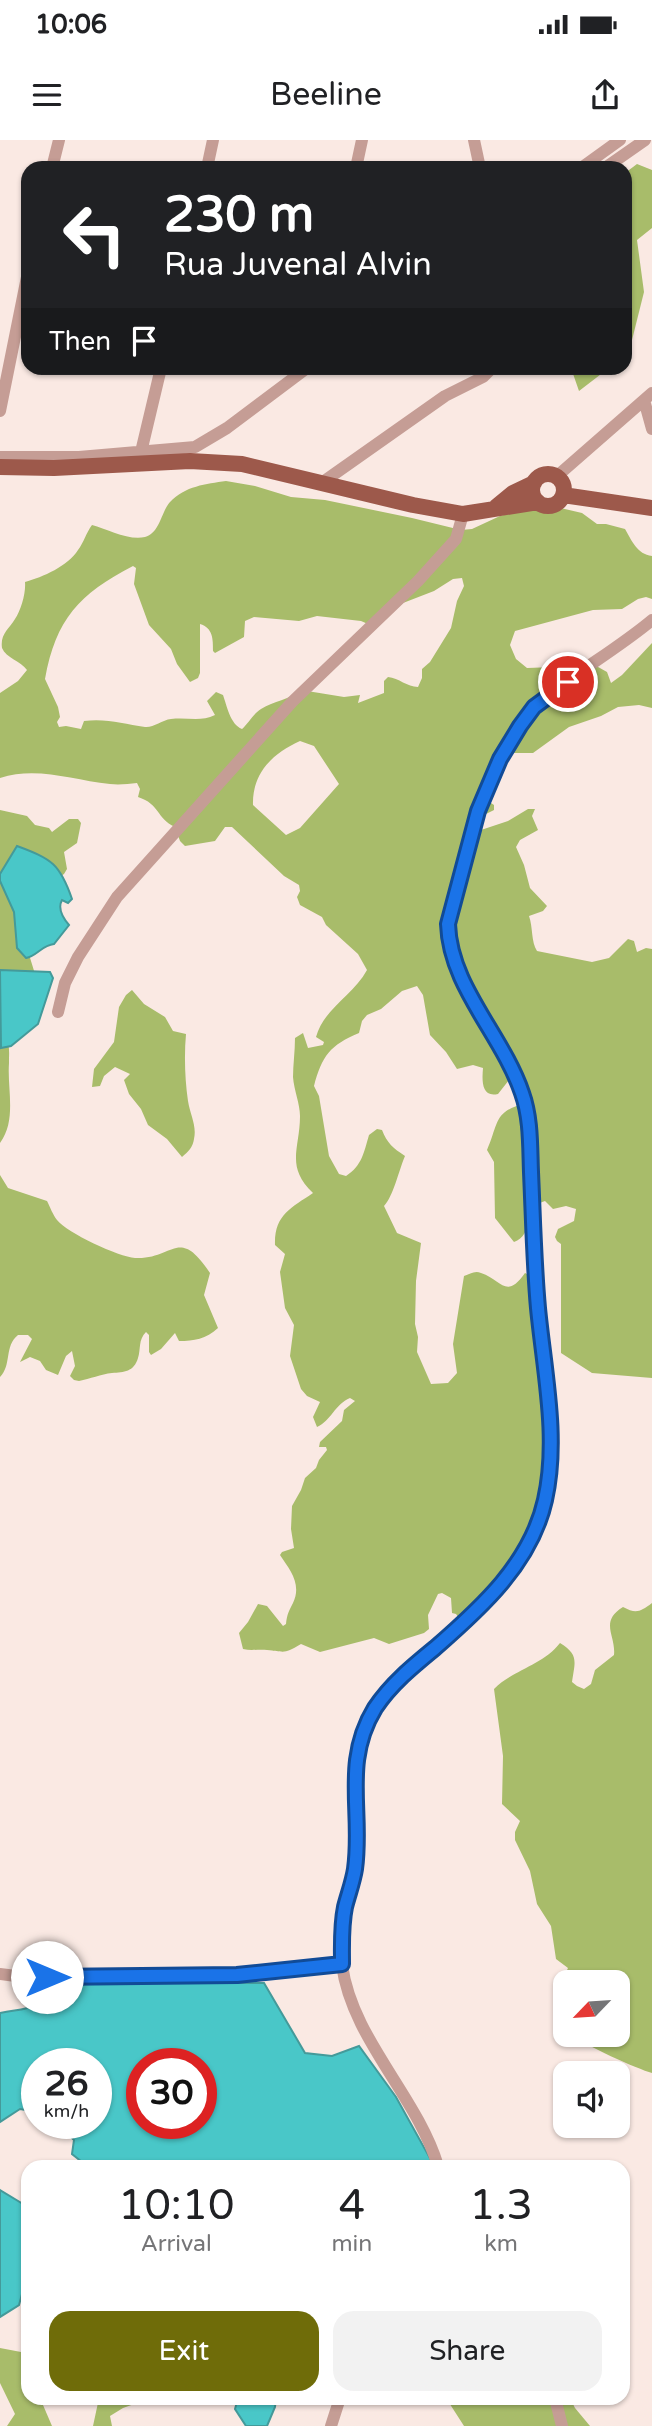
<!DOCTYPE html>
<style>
:root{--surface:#fff;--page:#f2f2f2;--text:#202124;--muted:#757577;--accent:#6f6c09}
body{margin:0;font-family:"Varela Round",sans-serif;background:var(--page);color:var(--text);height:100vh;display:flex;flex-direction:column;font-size:26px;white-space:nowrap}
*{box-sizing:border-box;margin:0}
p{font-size:23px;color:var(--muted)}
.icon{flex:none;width:38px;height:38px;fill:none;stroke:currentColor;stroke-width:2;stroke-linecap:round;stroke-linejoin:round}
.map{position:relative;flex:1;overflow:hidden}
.sheet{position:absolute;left:21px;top:2020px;width:609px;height:245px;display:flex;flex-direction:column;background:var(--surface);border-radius:21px;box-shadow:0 2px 5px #0004}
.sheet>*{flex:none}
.top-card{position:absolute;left:21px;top:21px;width:611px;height:214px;border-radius:21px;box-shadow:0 2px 5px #0004;background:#202124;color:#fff;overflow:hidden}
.needle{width:46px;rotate:245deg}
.controls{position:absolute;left:553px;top:1830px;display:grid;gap:14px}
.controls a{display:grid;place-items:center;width:77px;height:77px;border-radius:14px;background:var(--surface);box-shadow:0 2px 5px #0004;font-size:35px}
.speed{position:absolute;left:21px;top:1908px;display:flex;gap:14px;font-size:35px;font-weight:700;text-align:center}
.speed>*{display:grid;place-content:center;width:91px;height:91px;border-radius:50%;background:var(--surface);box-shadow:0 2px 5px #0004;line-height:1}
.speed small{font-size:18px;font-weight:400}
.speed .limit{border:10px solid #d22;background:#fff;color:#111}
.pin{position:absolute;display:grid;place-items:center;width:60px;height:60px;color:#fff;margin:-30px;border:4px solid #fff;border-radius:50%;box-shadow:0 2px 7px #0007}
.me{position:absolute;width:77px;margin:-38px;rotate:90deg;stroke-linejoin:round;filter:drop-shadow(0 0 5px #0008)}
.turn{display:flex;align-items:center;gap:24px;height:147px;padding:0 28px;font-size:32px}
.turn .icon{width:91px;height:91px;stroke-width:2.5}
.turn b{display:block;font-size:49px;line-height:60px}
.then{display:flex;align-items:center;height:66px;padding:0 28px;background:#0003;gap:14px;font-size:26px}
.eta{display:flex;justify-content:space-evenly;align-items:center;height:119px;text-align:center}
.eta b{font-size:42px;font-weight:600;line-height:49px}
.action{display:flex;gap:14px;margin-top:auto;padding:14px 28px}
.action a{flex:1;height:80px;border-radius:21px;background:var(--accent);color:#fff;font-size:28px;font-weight:600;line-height:80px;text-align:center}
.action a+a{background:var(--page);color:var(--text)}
.status{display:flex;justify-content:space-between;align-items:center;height:49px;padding:0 35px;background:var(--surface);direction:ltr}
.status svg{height:19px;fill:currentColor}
header{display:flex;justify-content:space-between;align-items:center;height:91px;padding:0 28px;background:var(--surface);font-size:32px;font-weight:600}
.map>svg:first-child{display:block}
.forest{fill:#a8bc6a;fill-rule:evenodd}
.water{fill:#49c7c8;stroke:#449a9a;stroke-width:2;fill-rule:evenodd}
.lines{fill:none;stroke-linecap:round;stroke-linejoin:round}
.minor{stroke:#c59d95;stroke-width:12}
.major{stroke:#9d594b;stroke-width:16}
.route-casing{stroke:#114b97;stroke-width:18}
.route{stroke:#1a73e8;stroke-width:12}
</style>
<div class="status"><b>10:06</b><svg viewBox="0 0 49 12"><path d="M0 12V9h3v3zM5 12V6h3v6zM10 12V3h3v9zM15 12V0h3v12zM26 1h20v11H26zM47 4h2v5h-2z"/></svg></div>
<header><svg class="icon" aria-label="menu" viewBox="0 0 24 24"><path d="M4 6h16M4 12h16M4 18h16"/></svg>Beeline<svg class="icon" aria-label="share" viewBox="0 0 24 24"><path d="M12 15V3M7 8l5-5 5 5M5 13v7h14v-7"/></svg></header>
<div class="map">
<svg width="652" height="2286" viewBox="0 0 652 2286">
<rect width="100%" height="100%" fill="#fae9e3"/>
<path class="forest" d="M637,24L652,30V88L637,100L644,152L629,212L625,215V33Z
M571,228H609L579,251Z
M226,341L255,346L291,357L325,360L412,378L461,390L472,389L500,376L532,368L552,366L582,373L597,384H606L625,389C632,401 637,414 652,416V459L646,457L638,459L622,469L593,470L515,491L510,505L516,519L527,528L582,526L591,523L607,532L611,543L622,535L652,503V568L639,565L618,567L601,576L569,587L533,613H509L488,661L494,665V670L480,677L478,691L508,681L528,669H535L532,676L538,690L520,700L516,707L524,725L530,748L547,766L543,771L529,776C533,787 531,802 537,811L592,822L609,818L628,799L634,801L637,812L646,808L652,809V1238L592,1233L561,1213V1104L557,1101L555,1097L558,1089L574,1081L576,1069L566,1066L553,1069L545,1061C525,1067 534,1095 514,1102L495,1078L494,1022L487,1010C499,983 493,971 527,963L529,957L522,943L518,949L514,950L509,940L498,954C481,958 482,940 483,928L473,925L457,929L446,912L430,895L423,855L417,846L402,851L381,869L367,875L362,881L359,893C330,905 322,916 314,946L319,956L329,1016L339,1034L346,1036C362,1026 364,1012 369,995L377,989L382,990C387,1003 393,1008 405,1016C399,1030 393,1057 384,1066L397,1093L421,1103L416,1141L415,1184L418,1197L417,1212L431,1244L448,1243L457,1233L453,1204L464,1136C470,1134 475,1130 481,1133C502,1140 506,1160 525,1133L531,1136V1161L547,1271L553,1336L535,1398L486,1451L463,1484L456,1474L452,1473L451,1458L442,1453L438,1454L428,1475L429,1489L424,1493L389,1504L374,1498L320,1512L301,1504C284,1514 286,1512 267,1510C259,1509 251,1511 243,1509L239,1493L248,1482L258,1464L267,1466L283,1486L286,1484C287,1474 289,1471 293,1463C302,1444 290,1430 280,1415L282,1412L294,1408L291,1389L292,1366L301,1350L305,1338L316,1328L319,1320L327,1310L326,1307H319L320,1302L342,1281L344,1270L355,1261L350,1258C335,1264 331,1281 317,1287L313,1277L320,1262L307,1256L301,1249L290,1216L294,1185L285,1168L280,1132L285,1114L275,1105C274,1075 291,1068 313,1053C285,1026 300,1009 300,976C300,964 294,950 293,937C293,925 295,911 295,898L303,893L308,908L323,905L324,902L316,897C324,868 353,856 367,830L358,814L326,785L322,777L300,765L297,757L300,751L299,745L284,736L232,687H225L215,701L185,706L180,701L175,687C156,678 160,664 138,657L140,649L137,643C128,644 119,645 110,644C72,640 37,626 0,638V553L18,541L27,530C21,521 6,518 2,508C0,494 9,489 15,479C21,470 26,453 25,442C43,437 68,426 78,410C84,402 86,393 92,385C107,389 129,401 145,397C160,393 161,372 170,362C185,346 206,344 226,341ZM133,426L136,428L134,444L149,485L171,509L177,524L190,542L198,538L200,533V484C213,488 213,499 213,511L215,513L244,497L245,481L254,477L299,481L317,476L361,481L375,487L403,463L434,451L453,439L462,438L464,446L457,461L451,488L430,522L422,529V538L418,547C407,547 399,538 388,537L384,541V553L358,563L360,555L344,557L301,550C289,560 274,561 261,569C254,573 248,584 242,589C230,584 227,566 223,555L216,552L207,561L215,575C201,582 187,577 171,579C162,580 153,588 145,587C124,584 106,578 84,581L81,589L66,586L59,587L57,582L60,577L58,567L45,539C56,479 79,454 133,426ZM300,601L314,606L339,644L300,688L286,695L253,665C252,633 273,613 300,601Z
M0,670L27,676L35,685L49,688L52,692L69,679H78L81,683L77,703L64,712L67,729L64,734L55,740L19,782L35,834L6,896C10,907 9,911 9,923C7,949 17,980 0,1003Z
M132,850L144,864L165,877L173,891L186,894C184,916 185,940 188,961C190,974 197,986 194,999C193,1007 188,1012 182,1017L167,999L148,985L141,969L129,954L124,940L130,934L115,927L104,936L100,946L92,947L94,929L114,902L119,867L126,855Z
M0,1035L8,1048L47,1061C50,1067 53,1075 57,1080C67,1093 119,1117 135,1118C174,1120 178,1085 210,1133L204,1155L218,1188C206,1199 194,1201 179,1201L175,1193L161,1209L151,1215L149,1212V1195L146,1192C138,1200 141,1209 138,1218C134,1232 124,1232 112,1233C101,1234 90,1239 79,1241L74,1240L70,1236L75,1226L72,1211L66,1216L58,1235L46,1230L40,1221L30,1217L20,1222L32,1199L28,1195H18C4,1206 12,1225 0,1237Z
M652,1463V1933C638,1929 582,1905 575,1895H618V1843H565V1877V1875C559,1855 559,1847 568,1828L556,1819L551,1786L537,1764L530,1731L515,1700V1692L520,1681L502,1664L503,1616L494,1549C513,1530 543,1525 560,1503C579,1515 575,1521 572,1542L577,1546L584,1549L591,1544L595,1530L614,1515C616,1495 599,1482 623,1467C636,1474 640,1472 652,1463Z
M0,2208L21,2212L28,2221V2258H40L52,2286H7L15,2274L0,2243Z
M99,2258H151L123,2268L110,2276L112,2286H93Z
M446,2258H570L575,2268L590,2286H464Z"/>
<path class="water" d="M17,706C52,719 60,724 72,759L68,763L62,760C57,769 63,778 69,785L54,804C42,805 37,816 26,818L17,808L14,772L0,741V734Z
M0,830L50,832L53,838L38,884L11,906L1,908Z
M46,1842L264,1843L305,1913L332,1916L359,1906L396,1957L431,2020L429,2026H87L72,2014L74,2000L57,1983H96V1923H37V1972L20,1969L0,1982V1873C29,1867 36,1873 46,1842ZM142,1923H201V1983H142Z
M0,2050L28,2067V2150L22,2154L19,2165L0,2177Z
M238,2258H276L275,2267L267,2286H246L235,2269Z"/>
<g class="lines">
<path class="minor" d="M474,0L480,28
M52,28L59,0
M207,28L213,0
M356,28L362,0
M581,28L620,0
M605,28L645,0
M644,260L652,289
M0,271L28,132
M141,312L161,228
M0,317H79L195,307L227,288L307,228
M556,337L652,253
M323,342L445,256L483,237L492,228
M58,872L65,843L78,817L117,757L292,562L418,441L456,399L463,374
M0,1834L23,1837L193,1836L258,1834L342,1824
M438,2026C417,1956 352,1899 342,1825C338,1791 349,1763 355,1731C364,1672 340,1620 378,1565C402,1529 440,1506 471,1476C512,1438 545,1387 549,1330C553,1275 543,1221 538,1167C534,1124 534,1081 532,1038C531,1011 531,983 523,957C506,895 450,850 448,784C466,722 478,658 511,601C518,589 525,575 535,566C572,534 615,511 652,480
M555,2258L562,2286
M331,2286L340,2258"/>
<path class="major" d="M0,327L54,328L190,321L242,324L413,365L463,374L538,362
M532 350a16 16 0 1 1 32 0a16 16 0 1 1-32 0Z
M563,355L652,368
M496,367L513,353L534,343"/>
</g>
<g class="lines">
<g class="route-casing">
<path id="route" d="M47,1837L237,1835L342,1824C342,1805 341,1786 345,1767C348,1755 353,1742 355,1729C363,1672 342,1622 375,1568C391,1544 413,1526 435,1508C481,1468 531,1423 545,1360C559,1298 544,1231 538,1168C534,1123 533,1077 531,1032C530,1006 531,978 522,953C502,894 450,847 448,784L478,671L500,619L520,586L534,567L568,542"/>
</g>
<use href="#route" class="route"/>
</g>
</svg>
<div class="controls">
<a><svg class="needle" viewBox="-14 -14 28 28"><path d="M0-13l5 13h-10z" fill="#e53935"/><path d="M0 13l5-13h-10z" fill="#757577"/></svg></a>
<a><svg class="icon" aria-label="sound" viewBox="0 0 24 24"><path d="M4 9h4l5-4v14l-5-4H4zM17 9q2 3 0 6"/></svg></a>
</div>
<div class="speed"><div>26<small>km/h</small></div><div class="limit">30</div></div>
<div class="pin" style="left:568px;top:542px;background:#d93025"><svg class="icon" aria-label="arrive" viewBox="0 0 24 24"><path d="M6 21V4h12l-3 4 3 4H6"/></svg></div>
<svg class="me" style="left:47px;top:1837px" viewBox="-20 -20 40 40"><circle r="19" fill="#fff"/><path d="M0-13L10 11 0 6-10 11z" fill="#1a73e8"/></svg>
<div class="top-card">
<div class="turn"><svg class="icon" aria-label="left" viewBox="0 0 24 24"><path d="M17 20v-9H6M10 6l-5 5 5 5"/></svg><div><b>230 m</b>Rua Juvenal Alvin</div></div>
<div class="then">Then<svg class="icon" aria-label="arrive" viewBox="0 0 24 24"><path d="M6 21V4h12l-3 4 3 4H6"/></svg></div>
</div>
<section class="sheet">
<div class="eta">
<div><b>10:10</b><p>Arrival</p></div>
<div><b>4</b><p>min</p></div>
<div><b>1.3</b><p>km</p></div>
</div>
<div class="action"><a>Exit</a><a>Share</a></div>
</section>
</div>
